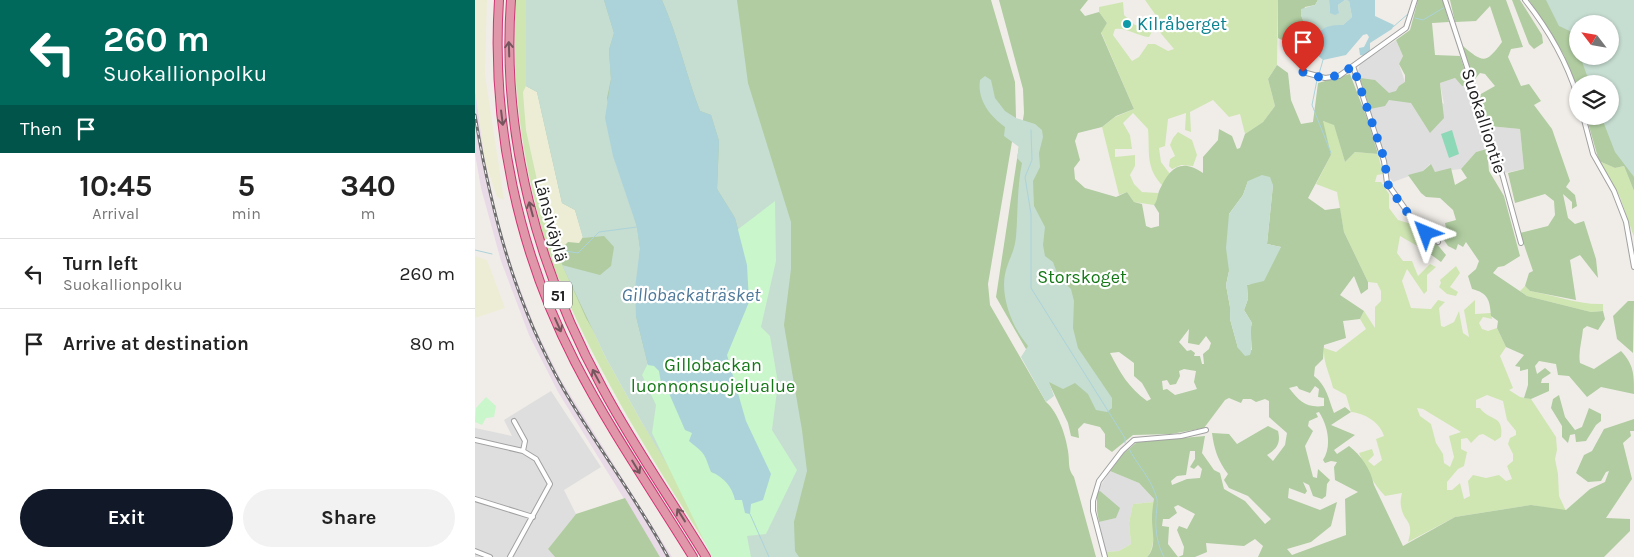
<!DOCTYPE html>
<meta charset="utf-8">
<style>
:root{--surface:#fff;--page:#f2f2f2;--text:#222;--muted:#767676;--line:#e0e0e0;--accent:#111827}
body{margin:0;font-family:Karla,sans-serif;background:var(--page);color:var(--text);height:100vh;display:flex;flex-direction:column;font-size:19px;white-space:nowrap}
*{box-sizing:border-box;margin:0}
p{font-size:16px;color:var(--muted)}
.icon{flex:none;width:28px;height:28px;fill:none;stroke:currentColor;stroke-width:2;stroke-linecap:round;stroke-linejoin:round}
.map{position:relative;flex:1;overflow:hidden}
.side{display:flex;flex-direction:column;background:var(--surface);width:475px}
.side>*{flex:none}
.guide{background:#00695c;color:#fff;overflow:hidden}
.needle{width:32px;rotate:301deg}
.tools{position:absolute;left:1094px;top:15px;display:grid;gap:10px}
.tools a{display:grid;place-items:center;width:50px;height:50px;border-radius:50%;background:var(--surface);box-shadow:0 1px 4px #0004;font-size:25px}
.pin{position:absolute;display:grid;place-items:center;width:42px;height:42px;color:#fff;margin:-51px -21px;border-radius:50% 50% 50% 0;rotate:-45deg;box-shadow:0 0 5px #0007}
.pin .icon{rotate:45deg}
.me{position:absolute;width:55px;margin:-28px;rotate:316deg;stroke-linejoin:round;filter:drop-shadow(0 0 4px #0008)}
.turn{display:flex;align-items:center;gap:18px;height:105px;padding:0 20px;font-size:22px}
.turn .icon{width:65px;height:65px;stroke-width:2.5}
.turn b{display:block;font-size:35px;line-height:42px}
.then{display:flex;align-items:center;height:48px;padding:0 20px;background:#0003;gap:10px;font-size:19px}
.eta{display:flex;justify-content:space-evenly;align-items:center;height:85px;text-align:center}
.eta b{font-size:30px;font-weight:700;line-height:35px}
.cta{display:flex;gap:10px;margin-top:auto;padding:10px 20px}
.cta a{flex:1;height:58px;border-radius:30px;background:var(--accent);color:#fff;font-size:20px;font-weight:700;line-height:58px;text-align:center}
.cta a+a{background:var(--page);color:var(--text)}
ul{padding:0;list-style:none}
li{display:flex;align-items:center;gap:15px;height:70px;padding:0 20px;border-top:1px solid var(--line)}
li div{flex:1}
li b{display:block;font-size:19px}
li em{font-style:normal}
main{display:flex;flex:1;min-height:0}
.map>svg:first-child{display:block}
.residential{fill:#dedede}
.industrial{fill:#e9dae7}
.farmland{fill:#ededd5}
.grass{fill:#cfe6b2;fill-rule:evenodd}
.forest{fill:#b0cca0;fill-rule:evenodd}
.wetland{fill:#c6ddd1}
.park{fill:#c9f6ca}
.pitch{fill:#8dd8b6}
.water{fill:#acd3da}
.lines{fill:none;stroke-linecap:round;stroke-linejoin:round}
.stream{stroke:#acd3da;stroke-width:1}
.street-casing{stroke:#a1a1a1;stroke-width:6}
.highway-casing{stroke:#cd3674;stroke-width:10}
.street{stroke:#fff;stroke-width:4}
.highway{stroke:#e097a9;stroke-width:8}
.rail-casing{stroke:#6e6e6e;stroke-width:3}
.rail{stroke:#fff;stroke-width:1;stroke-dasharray:4;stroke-linecap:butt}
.oneway{stroke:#76565e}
.route{stroke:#1a73e8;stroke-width:9;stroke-dasharray:0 16.2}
.culture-dot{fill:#0f9aa8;stroke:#fff;stroke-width:2}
.labels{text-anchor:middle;stroke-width:4.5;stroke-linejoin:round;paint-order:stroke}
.shield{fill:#fff;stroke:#636363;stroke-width:1}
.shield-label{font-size:16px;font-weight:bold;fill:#202020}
.culture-label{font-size:18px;fill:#0d838f;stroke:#fff;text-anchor:start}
.street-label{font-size:18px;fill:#202020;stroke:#fff}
.park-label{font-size:18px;fill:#157817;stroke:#fff}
.water-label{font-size:19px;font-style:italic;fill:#4d789a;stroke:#fff}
</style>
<main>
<section class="side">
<div class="guide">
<div class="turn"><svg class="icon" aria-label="left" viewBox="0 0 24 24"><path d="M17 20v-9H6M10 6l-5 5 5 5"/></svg><div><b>260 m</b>Suokallionpolku</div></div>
<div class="then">Then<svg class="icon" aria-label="arrive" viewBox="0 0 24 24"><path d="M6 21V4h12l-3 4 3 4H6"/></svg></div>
</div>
<div class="eta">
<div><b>10:45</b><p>Arrival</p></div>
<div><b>5</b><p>min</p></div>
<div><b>340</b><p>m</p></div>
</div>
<ul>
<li><svg class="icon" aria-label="left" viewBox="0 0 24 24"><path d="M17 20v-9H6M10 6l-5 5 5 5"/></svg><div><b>Turn left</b><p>Suokallionpolku</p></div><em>260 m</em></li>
<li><svg class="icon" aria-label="arrive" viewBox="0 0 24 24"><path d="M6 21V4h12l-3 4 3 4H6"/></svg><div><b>Arrive at destination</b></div><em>80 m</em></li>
</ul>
<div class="cta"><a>Exit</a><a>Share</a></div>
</section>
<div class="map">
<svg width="1159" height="557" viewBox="0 0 1159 557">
<rect width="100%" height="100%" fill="#f0ede8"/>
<path class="residential" d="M921,40L928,56L924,64L930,82L969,104L965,83L980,78L987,86L995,85L1015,146L1012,149L1001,152L986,169L960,172L955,164L948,171L918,182L912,174V160L883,71L885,64Z
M1014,126L1045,129L1049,169L1029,173Z
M76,391L126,467L89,490L101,514L73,549L80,557H0V428L37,436L29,420Z
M635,471L664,483L679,499V502L658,504L654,523L656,544L644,551L631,552L624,522L641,518L644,508L623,490Z"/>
<path class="industrial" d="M0,88L10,161L23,220L39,273L61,330L86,380L197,557H185L83,392L54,335L26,261L6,188L0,154Z"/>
<path class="farmland" d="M0,0H12L10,75L29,200L22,197L10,161L0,88Z
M51,86L62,92L87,203L100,210L108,238L104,243L89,246L81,240L70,216L51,130L48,91Z
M0,256L12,260L30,308L0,318Z"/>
<path class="grass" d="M41,0H51V86L48,92L51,130L70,216L84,242L82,253L131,358L166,421L202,478L239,557C178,460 114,362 74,254C69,242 66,227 63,214C45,145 36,72 41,0Z
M670,0H803L802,65L793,79L800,106L788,122L770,134L765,114L754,117L738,100L715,112L716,132L710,130L711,113L693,119L690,146L684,148L686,162L695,174L688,186C670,168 675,152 673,129L658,113L648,123L655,135L657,149H640V157L660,155V166L655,175L659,184L667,192L683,193L684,199L679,205L659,202L652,192L644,195L627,127L640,117L659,109L626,32L632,23L624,12V7L648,2L649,15L660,25L675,27L678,30L674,37C662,36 651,27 640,29L638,35L657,61L664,57L673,44H680L693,51L699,49L683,30L682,17Z
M847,121L859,124L870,162L880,152L903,154L908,174L902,175L900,182H906L914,194V208L923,220L936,224L953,240L949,241L951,251L925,236L922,253L928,261H937L943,276L955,264L961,267L952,275V291L949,294L932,269L927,281L936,308L956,309L963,300L970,302L964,308L966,326L969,327L979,322L984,311L988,333L994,337L989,310L1000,300V314L1016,313L1017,319L1008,317L1004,323L1007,329L1013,331L1022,328L1031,347L1025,356L1038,388L1034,390L1045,397L1056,399L1081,437L1082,450L1080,459L1083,474L1084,496L1091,511L1056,505L980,517L933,542C940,519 928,523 926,506C925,503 926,497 927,493L910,496C898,484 891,468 884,453L897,449L899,455L893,461L899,466L907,460L901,439L909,436C905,422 889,413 876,412L871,395L858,388C855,374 848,363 849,348L861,352L891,329L885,319L889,311L900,328V307L906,301V291L902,283L893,282L869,232L862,192L841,184L856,155ZM1012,395L1028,401L1032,420L1041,431V435L1035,438L1033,444L1038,454V461L1032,466L1037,479L1031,481L1024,475L1011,478L998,475L993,481L995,496L989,499L985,483L977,490H972V482L983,469L989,466L992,452L986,449V439L992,438L996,443L1004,435L1008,434L1020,441L1026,437C1029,414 1015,422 1005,408H1001V400ZM942,408L948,409L986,432L974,436L979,457L975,467L969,463L968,454L961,443L956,424L945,416Z
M703,132L717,140L722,155L718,166L706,165L697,169L694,166L695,159L700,156L695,145L698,138Z
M1124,161L1140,168L1149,166L1159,191V237L1145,197Z
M981,266L985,273L975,287L983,292L981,296L972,294L964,287L966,283L965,280Z
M1050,286L1055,291C1079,295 1104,305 1128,304V311L1116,312L1052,296L1045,291Z
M679,502C676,518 683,546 672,557H632L631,552L644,551L656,544L654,523L658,504Z"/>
<path class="forest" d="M51,0H516L540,82L541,118L513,284L515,305L571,402C583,412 591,436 593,451C595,462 592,468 599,477L621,557H248L111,318L82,253L84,242L89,246L93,242L104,243L108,237L100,210L87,203L62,92L51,86Z
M524,0H613L605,10L610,16L624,12L632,23L626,33L659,109L641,116L627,127L603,133L600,141L605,160L599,168L600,179L610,188L641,197L652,192L659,202L667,204L671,226L676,228L684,226V213L679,205C683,199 682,197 684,191C694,169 705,157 728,173V157L743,140L744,129L757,136L762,149L765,148L770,134L788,122L800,106L793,79L802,65L813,73L816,100L826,124L838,122L843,83L875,74L893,121L903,154L880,152L870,162L859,125L848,121L856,155L833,198L850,210L865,208L869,232L893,282V289L886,294L879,276L865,295L889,311L885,319L868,321L871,338L849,345L848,359L840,367L839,376C852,386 853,398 859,413L870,407L876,412L856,425L880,435L859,450L862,454L874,446C886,455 896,470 899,485L928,546L980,517L1056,505L1091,510L1115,489L1130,482L1134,471L1131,472L1126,481L1113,482L1101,473L1109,455L1117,451L1129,429L1159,419V431H1155L1156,436L1148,443L1157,479L1131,518L1155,519V531L1129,557H783L788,546L780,539L769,546L731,543L732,552L720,557H672C682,547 677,532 677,519C677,512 678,505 679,499L664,483L635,471L648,454L662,442L730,436L727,453L739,470L745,473L749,489L770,501L790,524L796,519L773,496L754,488L749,480L753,474C743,461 739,449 737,433L754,434L762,444L793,426L803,431C806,443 802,449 792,455L798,461L810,445L812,433L794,417V401L790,399L781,402L776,399H768L766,403L754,398L750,400L729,428L696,434L658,435L637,452L630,447V434L625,427L609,423L603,429L604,438L596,436L593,423L573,381L555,356L521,297L549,113L548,89ZM773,181L798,185L792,244L806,247L776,284L772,285L773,299L769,310L777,323L775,330L777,350L763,348L755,319V307L751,285L754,271V214L768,195ZM714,329L713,343L724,345L731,336L736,343L734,349L728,354L729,364H727L725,356H719L720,353L716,350L712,351L704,342ZM644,352L659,363V376L667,383L676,399L672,401C654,388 645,373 635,353ZM709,369L721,371L719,382L722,389L700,395L692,389L688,390L687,381L692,380L695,385L701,384L705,376L704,371ZM822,386L824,389L835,393L840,386L844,389L843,397L849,398V406C831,408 825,402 814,388ZM844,412C853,426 857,446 848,460L850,463L856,461L862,462L859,467L860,480L883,492L870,499L871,535L817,555L812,549L836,542L856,526L862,502L845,510L813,498L814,488L830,494L832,491L828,482L834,485L838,496L847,499L851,496L852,484L855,480L843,469L842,478L838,477L830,446L838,431L833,426L834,421L843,417L841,413ZM715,451H720V459L715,467L719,469L723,465L727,469L725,478L712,479L697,485L696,481L702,476L711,475ZM703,505L720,514L712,529L704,526L702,530L709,547L708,555L703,557L693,544L694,527L687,526L688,519H694L702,513L699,507Z
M803,0H843L840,5L830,7L826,15L830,25L825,42L831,46L820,47L803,38Z
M943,0H968L974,22L957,23L960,55L985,56L995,85L987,86L980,78L965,83L969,118L955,133L936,103L914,100L910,106L895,109L885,78L900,80L914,93L921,91L924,86L930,82V75L924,64L928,56L921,40L935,30Z
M975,0H1031L1048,47L1036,49L1033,57L1046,86L1054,84L1066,101L1059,105L1077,129L1095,181L1091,187L1100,195L1102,206L1097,209V202L1088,194L1093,218L1100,224L1109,221L1121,259L1123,278L1105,255L1095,260L1101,300L1055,291L1050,286L1054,273L1058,271L1045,233L1073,226L1080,215L1079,201L1070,194L1040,203L1033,173L1049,169L1045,129L1014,126L1004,95L1020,86L1010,74L1005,73L1000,79L994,69L988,46C1008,63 1011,64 1027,42L1015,6L1001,21L980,22Z
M1037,0H1045L1067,35L1068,43L1059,49L1054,44Z
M1054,0H1075L1102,26V56H1135V24L1123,8L1159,41V191L1149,166L1140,168L1124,161L1111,116H1135V84H1102V88L1089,55Z
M1012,149L1014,171L1029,196L1045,256L1029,266L1023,267L1018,273L1052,296L1116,312L1128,311L1130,319L1123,330L1112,326L1108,329C1107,341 1103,352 1105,363L1119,369L1146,351C1159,365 1159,374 1159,394L1126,387L1112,397L1094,376L1083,375L1081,364L1064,361L1060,366L1062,374L1070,368L1076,373L1067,379L1066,383H1074V391L1056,399L1049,398L1053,385V369L1045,371V367L1040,366L1049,355L1031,347L1022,328L1023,321L1016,316C1015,300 1013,293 997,289L993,276L1001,269L1004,261L991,242L988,247L983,244L981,250L973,246L969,240L972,233L970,223L981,220L978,210L965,198L951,197L946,193L933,175L948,171L956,164L960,172L976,168L980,185L992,178L986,169L1001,152Z
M953,240L961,243L971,255L966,262L951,251L949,241Z
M1153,301H1159L1158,353L1142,339L1138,316Z
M1084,395L1090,417L1100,430L1107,427L1114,408L1126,414V421L1121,425L1111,441L1101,442L1100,434L1095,435L1093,443L1087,437V426L1076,408L1078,399Z
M625,491L645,508L641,518L624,522L622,511V492Z
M150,498L185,557H80L73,549L101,514Z"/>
<path class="wetland" d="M51,0H129L139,33L134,50L136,79L132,98L151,190L162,227L165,248L161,316L173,365L272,265L260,218L242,189L244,141L236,115L225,111C211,75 203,36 187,0H262L273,83L316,222V269L309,325L327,430L332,471L319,522L320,551L324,557H248L166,421L131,358L87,265L125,275L136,266L139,247L129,236L108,238L100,210L87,203L62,92L51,86Z
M843,0H854L855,13H864L863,5L870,0L874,1L877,17L868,25L845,30L838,45L831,46L825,42L823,34L830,25L826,15V9L840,5Z
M1071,0H1159V177L1140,152L1126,116H1135V84H1115L1105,56H1135V24H1102V46L1099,33L1084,26Z
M510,76L516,80L520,98L530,111L541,118L560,124L567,130L568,137L564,153L565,167L558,181L559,206L570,227L568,245L570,256L578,262L584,278L596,289L599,301L598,328L603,348L637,398V408L632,412L621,410L613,394L600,383L588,389L574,382L579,396L571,402L546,357L553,346C537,327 524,295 531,270C535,256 539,253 541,237C543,212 542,187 547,163L542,158L544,147L529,136L530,127C515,116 502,100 505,80Z
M787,175L795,177L798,185L792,244L806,247L789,281L772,285L773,299L769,310L777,323C774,334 779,345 775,355L770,356L763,348L755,319V307L751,285L754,271L751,248L754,214L768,195L773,181Z"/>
<path class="park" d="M300,201L301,261L286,327L295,336L303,383L297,430L322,470L291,534L272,536L276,557H237L177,433L181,405L167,375L228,256Z
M11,397L21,406L19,417L11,418L7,425L0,422L1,408Z"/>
<path class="pitch" d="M977,130L984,154L974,158L966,134Z"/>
<path class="water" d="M129,0H187C203,36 211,75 225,111L236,115L244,141L242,189L260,218L272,265L274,302L252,355L271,421L296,474L288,500L276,504L275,514L270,513L267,500H260C257,487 249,477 236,472C228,451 231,455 214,441L217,433L210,430L193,391L186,383L184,371L179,366L173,365L161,316L160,288L165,249L162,227L138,156L130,118L136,79L134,50L139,33Z
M854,0H900V16L919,25L917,29L895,43V50L891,56L885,55L884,48L889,47L894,37L892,34L888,35L871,55L848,60L839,52C839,30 848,25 868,25L877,17L874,1L870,0L863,5L864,13L860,15L855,13Z"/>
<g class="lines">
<path class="stream" d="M940,18L948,20L970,7
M918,27L933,14
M844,74L848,60
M842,80L837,105L856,153
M556,130L557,160L550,177L556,214V288L650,438V443
M71,244L83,250L103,253L124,232L162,227
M0,250L17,254
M653,447C662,465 677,479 682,499C683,505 681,512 681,518C680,531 683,546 689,557
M275,514L294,557"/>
<g class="street-casing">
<path id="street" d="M970,0L1028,177L1046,243
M1050,0C1073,29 1091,60 1102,95
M878,66L909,161L912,183L941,224L963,242
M828,72L850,78L864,76L931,28L940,0
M1108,116L1118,154L1139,191L1151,222L1159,267
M0,440L48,451
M0,499L58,517
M0,551L15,557
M35,557L75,484L61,459L48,451L50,441L39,421
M630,557L618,511V501L624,481L647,451L659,440L706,436L731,430"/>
</g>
<g class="highway-casing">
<path id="highway" d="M24,0C16,125 43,251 100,362C135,430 178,492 218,557
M36,0C26,137 63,270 128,389C159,447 197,501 231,557"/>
</g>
<use href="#street" class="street"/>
<use href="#highway" class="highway"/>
<g class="rail-casing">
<path id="rail" d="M0,115C16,212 40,304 89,390C122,447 162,499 193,557"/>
</g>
<use href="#rail" class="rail"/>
</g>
<defs><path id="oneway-shaft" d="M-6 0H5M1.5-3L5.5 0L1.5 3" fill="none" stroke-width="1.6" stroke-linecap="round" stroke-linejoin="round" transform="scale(1.25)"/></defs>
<g class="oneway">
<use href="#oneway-shaft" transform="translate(34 49) rotate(-92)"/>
<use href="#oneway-shaft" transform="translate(27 118) rotate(83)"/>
<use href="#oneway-shaft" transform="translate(56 209) rotate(-105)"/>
<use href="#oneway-shaft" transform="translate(83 325) rotate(66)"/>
<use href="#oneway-shaft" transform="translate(121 376) rotate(-118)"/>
<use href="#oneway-shaft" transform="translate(161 467) rotate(59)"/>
<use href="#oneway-shaft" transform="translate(206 515) rotate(-122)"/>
</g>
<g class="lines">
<path class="route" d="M828,72C851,81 859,79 878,66L910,161L912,183L923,200L941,224L951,233"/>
</g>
<circle class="culture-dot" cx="652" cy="24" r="5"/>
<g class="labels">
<rect class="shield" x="69" y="281.5" width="28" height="27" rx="4"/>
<g class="shield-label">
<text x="83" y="301">51</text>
</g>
<g class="culture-label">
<text x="662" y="30">Kilråberget</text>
</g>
<g class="street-label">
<text transform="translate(1009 121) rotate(72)" y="6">Suokalliontie</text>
<text transform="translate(76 220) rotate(75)" y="6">Länsiväylä</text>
</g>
<g class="park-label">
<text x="607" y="283">Storskoget</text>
<text x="238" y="371">Gillobackan<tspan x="238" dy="21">luonnonsuojelualue</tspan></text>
</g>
<g class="water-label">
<text x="216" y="301">Gillobackaträsket</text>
</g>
</g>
</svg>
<div class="tools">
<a><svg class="needle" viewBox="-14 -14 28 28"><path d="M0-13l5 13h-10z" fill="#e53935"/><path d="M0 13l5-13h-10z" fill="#767676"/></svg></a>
<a><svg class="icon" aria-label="layers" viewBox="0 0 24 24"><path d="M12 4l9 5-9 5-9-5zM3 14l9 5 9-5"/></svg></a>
</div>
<div class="pin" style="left:828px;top:72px;background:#d93025"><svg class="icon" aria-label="arrive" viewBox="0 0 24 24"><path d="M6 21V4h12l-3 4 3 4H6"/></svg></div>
<svg class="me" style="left:951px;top:233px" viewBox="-20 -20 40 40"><path d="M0-17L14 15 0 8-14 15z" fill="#1a73e8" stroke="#fff" stroke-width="4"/></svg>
</div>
</main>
